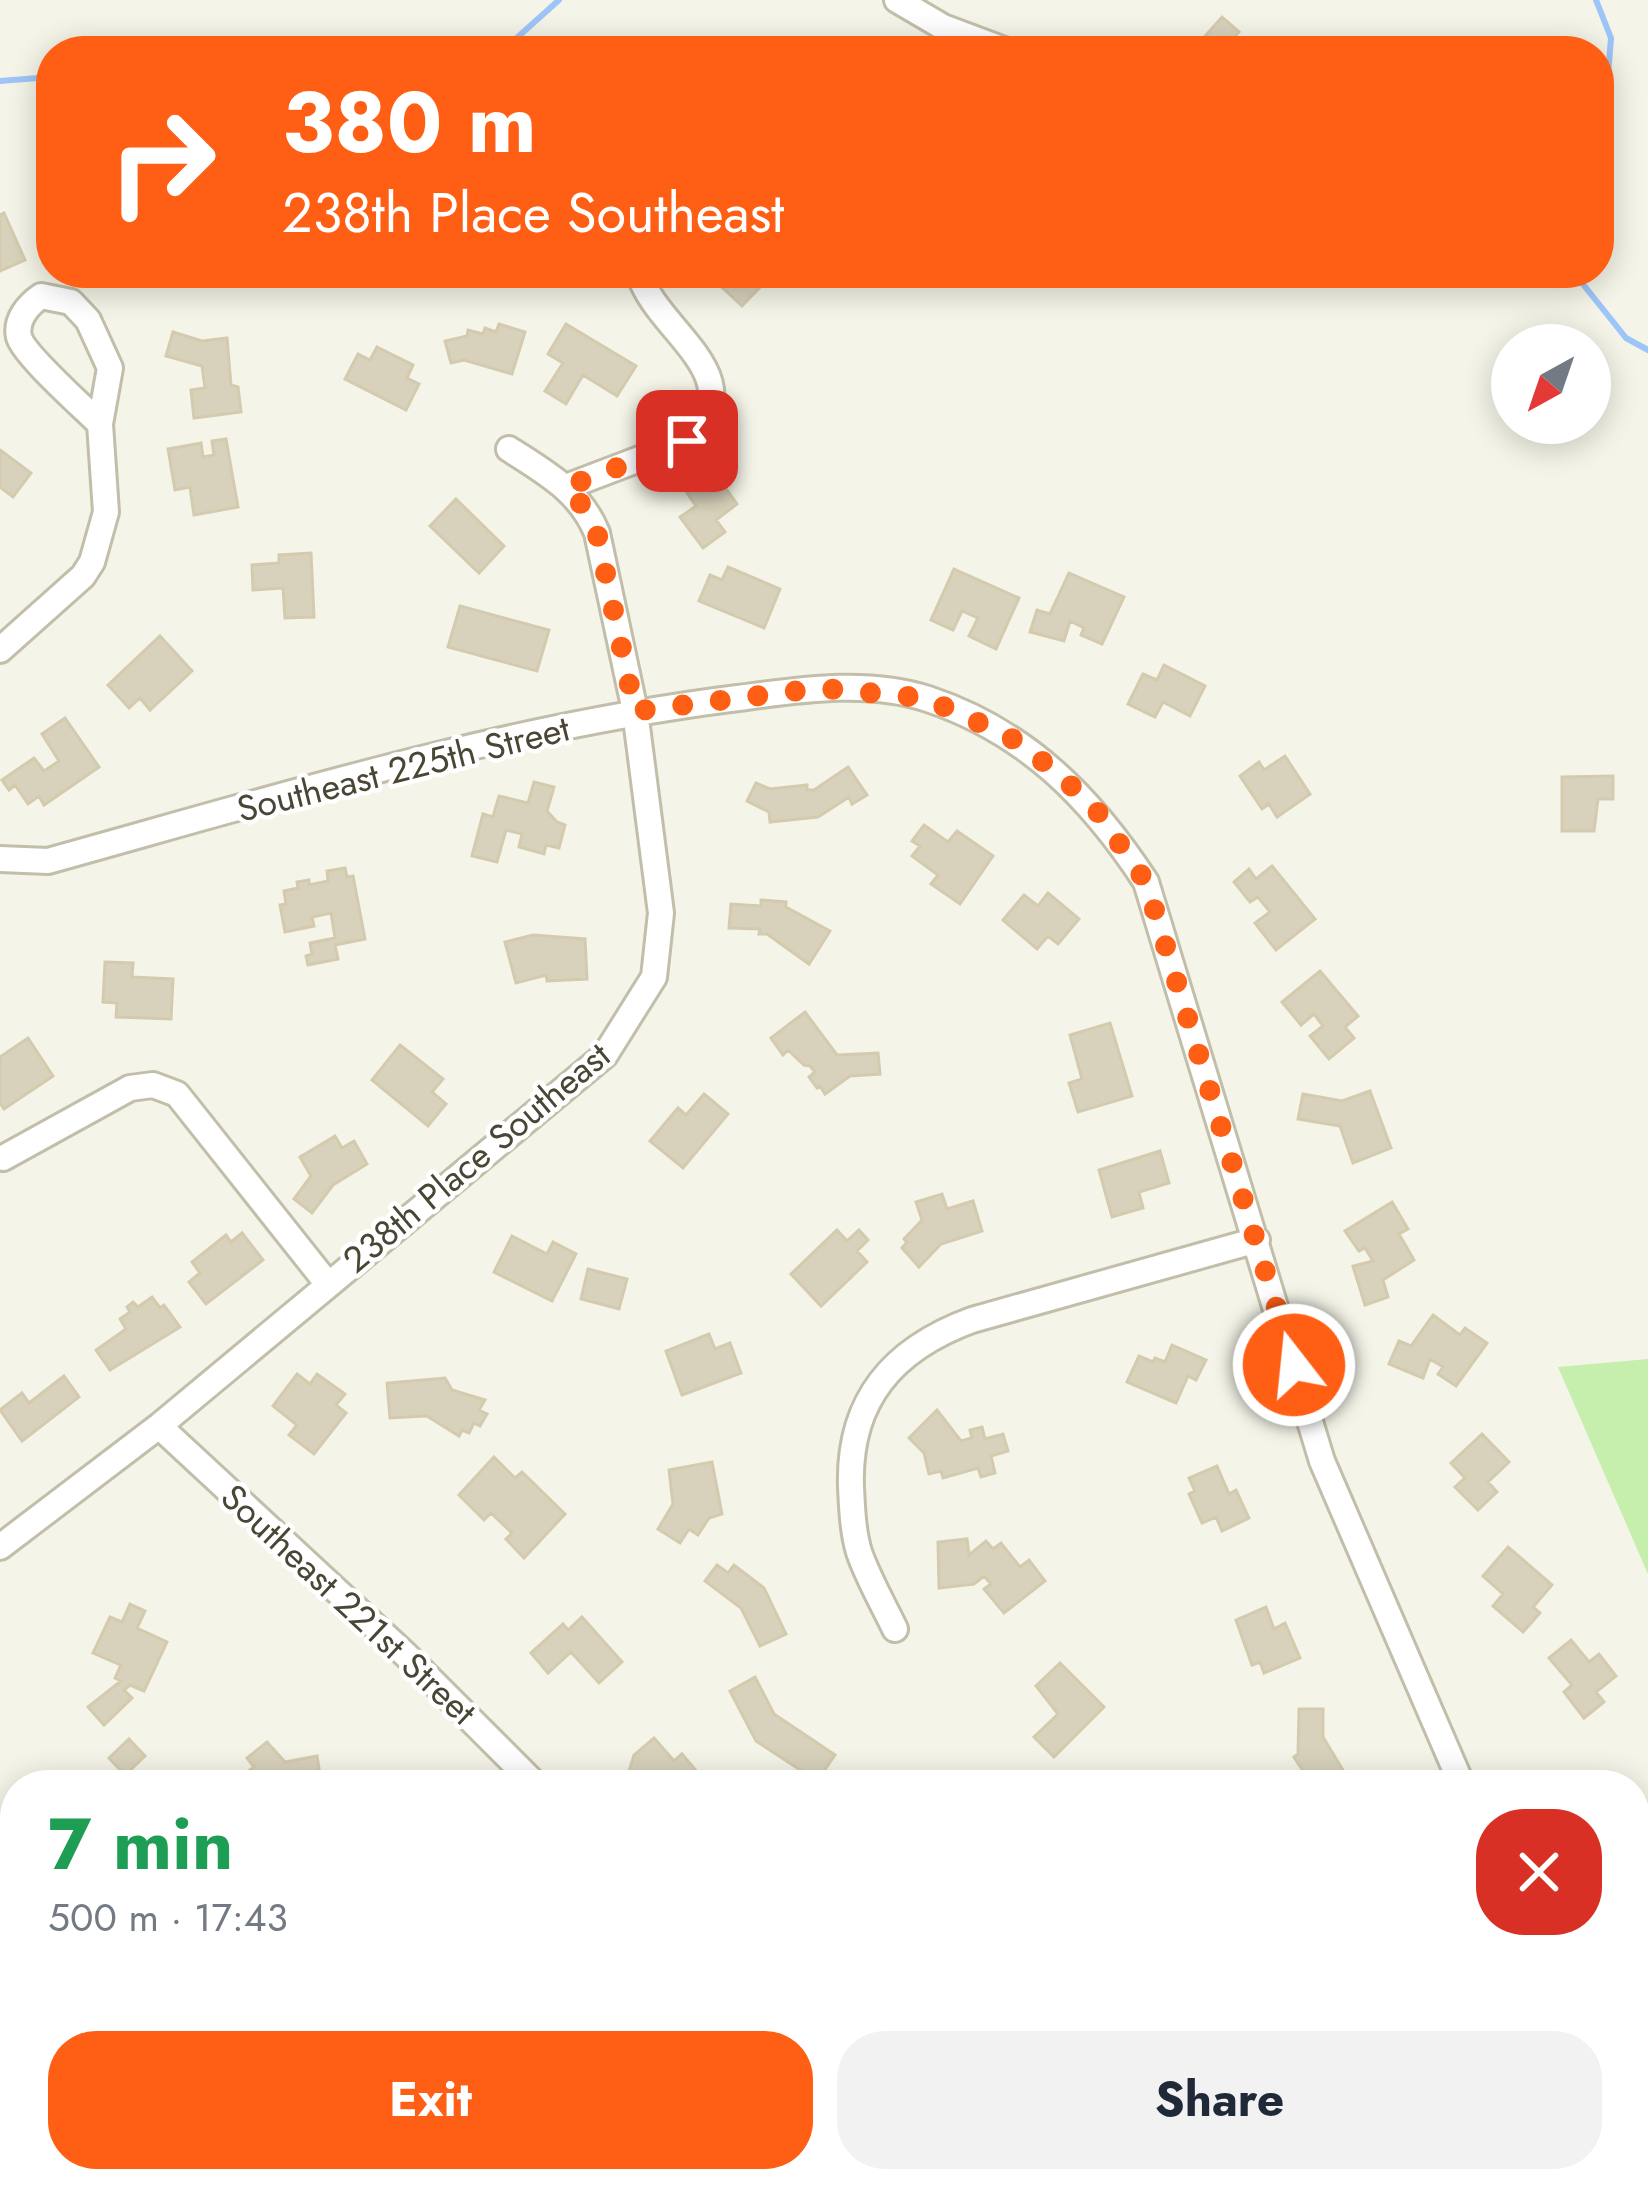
<!DOCTYPE html>
<meta charset="utf-8">
<style>
:root{--surface:#fff;--page:#f2f2f3;--text:#1f2937;--muted:#747a83;--accent:#ff5f15}
body{margin:0;font-family:Jost,sans-serif;background:var(--page);color:var(--text);height:100vh;display:flex;flex-direction:column;font-size:45px;white-space:nowrap}
*{box-sizing:border-box;margin:0}
p{font-size:39px;color:var(--muted)}
.icon{flex:none;width:66px;height:66px;fill:none;stroke:currentColor;stroke-width:2;stroke-linecap:round;stroke-linejoin:round}
.map{position:relative;flex:1;overflow:hidden}
.sheet{position:absolute;left:0px;top:1770px;width:1650px;height:423px;display:flex;flex-direction:column;background:var(--surface);border-radius:48px 48px 0 0;box-shadow:0 6px 30px #0003}
.sheet>*{flex:none}
.banner{position:absolute;left:36px;top:36px;width:1578px;height:252px;border-radius:48px;box-shadow:0 6px 30px #0003;background:#ff5f15;color:#fff;overflow:hidden}
.needle{width:78px;rotate:220deg}
.buttons{position:absolute;left:1491px;top:324px;display:grid;gap:24px}
.buttons a{display:grid;place-items:center;width:120px;height:120px;border-radius:50%;background:var(--surface);box-shadow:0 6px 30px #0003;font-size:60px}
.pin{position:absolute;display:grid;place-items:center;width:102px;height:102px;color:#fff;margin:-51px;border-radius:24px;box-shadow:0 6px 18px #0006}
.me{position:absolute;width:132px;margin:-66px;rotate:344deg;stroke-linejoin:round;filter:drop-shadow(0 0 9px #0008)}
.turn{display:flex;align-items:center;gap:42px;height:252px;padding:0 48px;font-size:54px}
.turn .icon{width:156px;height:156px;stroke-width:2.5}
.turn b{display:block;font-size:84px;line-height:102px}
.round{display:grid;place-items:center;flex:none;width:126px;height:126px;border-radius:48px;background:var(--page)}
.headline{display:flex;align-items:center;justify-content:space-between;height:204px;padding:0 48px}
h1{font-size:72px;font-weight:700;line-height:90px;color:#1e9e55}
.action{display:flex;gap:24px;margin-top:auto;padding:24px 48px}
.action a{flex:1;height:138px;border-radius:48px;background:var(--accent);color:#fff;font-size:48px;font-weight:700;line-height:138px;text-align:center}
.action a+a{background:var(--page);color:var(--text)}
.map>svg:first-child{display:block}
.green{fill:#c6eeac}
.lines{fill:none;stroke-linecap:round;stroke-linejoin:round}
.stream{stroke:#9ec5f8;stroke-width:6}
.building{fill:#d8d2bc;stroke:#d4cbae;stroke-width:3}
.minor-casing{stroke:#c2bea9;stroke-width:30}
.minor{stroke:#fff;stroke-width:24}
.route{stroke:#ff5f15;stroke-width:21;stroke-dasharray:0 37.8}
.labels{text-anchor:middle;stroke-width:9;stroke-linejoin:round;paint-order:stroke}
.street-label{font-size:36px;fill:#4a4535;stroke:#fff}
</style>
<div class="map">
<svg width="1648" height="2192" viewBox="0 0 1648 2192">
<rect width="100%" height="100%" fill="#f5f4e8"/>
<path class="green" d="M1648,1359V1574L1558,1367Z"/>
<g class="lines">
<path class="stream" d="M1596,0L1611,38L1599,186
M496,51L510,44L559,0
M0,81L51,77
M1574,273L1626,338L1648,350"/>
</g>
<path class="building" d="M1222,17L1239,32L1222,51H1206L1198,44Z
M4,213L25,260L0,271V215Z
M719,273H766L760,279L764,283L742,306L713,279Z
M499,324L525,332L512,374L464,360L451,363L445,341L467,336L468,330L483,334L485,328L496,332Z
M566,324L636,366L617,396L583,375L566,404L545,391L563,363L548,354Z
M173,332L202,341L227,338L231,385L238,387L241,412L194,418L191,390L205,388L202,366L166,356Z
M377,347L413,365L407,378L419,384L406,410L345,379L358,354L370,360Z
M226,439L238,507L194,515L190,487L175,490L168,449L201,443L203,457L214,455L212,441Z
M0,450L31,473L13,497L0,487Z
M703,457L737,504L716,520L725,532L703,548L680,517L696,506L676,477Z
M456,499L504,546L479,573L430,526Z
M311,553L314,617L285,618L283,588L253,590L252,565L279,563V555Z
M728,567L780,589L764,628L699,601L710,575L722,580Z
M954,569L1019,598L996,649L969,636L978,618L962,611L953,630L931,620Z
M1069,573L1124,597L1102,644L1081,635L1084,628L1070,621L1064,641L1030,632L1037,610L1050,614Z
M460,606L549,630L537,671L448,647Z
M160,636L192,671L150,710L140,698L129,708L108,685Z
M1164,665L1205,686L1190,716L1163,702L1155,717L1128,704L1143,674L1157,680Z
M65,718L99,767L44,805L39,796L28,804L15,785L9,790L2,780L34,758L44,771L59,761L42,734Z
M1285,756L1310,794L1277,817L1269,804L1262,809L1240,776L1259,762L1264,770Z
M848,767L867,795L852,804L849,797L818,817L770,822L769,812L747,801L756,783L770,789L807,785V790H814Z
M1613,776V799H1598L1594,831H1562V777Z
M534,782L554,787L547,811L557,822L565,825L559,848L546,845L544,854L519,847L522,834L506,830L497,862L472,856L483,814L493,817L499,796L528,803Z
M924,825L948,842L957,831L993,856L960,904L931,884L938,875L912,856L920,846L912,841Z
M1272,866L1315,919L1276,950L1255,923L1270,912L1258,897L1250,902L1234,882L1249,869L1256,879Z
M345,868L347,877L353,876L365,939L335,945L338,959L308,965L306,956L312,954L310,943L335,938L331,913L312,917L314,926L285,932L280,905L286,904L284,891L298,888L297,882L309,880V885L328,881L327,871Z
M1048,893L1079,919L1058,944L1048,936L1037,949L1003,920L1024,895L1038,906Z
M761,900L786,902V907L830,931L809,964L767,934H759L760,929L729,928L731,904L761,906Z
M533,935L585,939L587,979L547,981L546,975L516,983L505,942Z
M105,962L133,963L132,977L173,979L171,1019L116,1017L117,1003L103,1002Z
M1320,971L1358,1016L1345,1027L1354,1038L1329,1059L1310,1036L1323,1026L1314,1014L1301,1025L1282,1002Z
M805,1012L837,1055L878,1053L880,1074L850,1076L825,1094L820,1086L817,1088L809,1077L815,1072L810,1066L804,1065L788,1050L783,1055L771,1038Z
M1110,1023L1132,1096L1078,1112L1069,1083L1082,1079L1070,1035Z
M28,1038L53,1076L4,1109L0,1103V1057Z
M400,1045L443,1079L432,1092L446,1104L428,1126L372,1080Z
M1370,1091L1391,1148L1353,1163L1340,1126L1298,1119L1303,1094L1342,1101Z
M704,1094L728,1114L683,1168L650,1141L678,1108L686,1115Z
M335,1136L342,1148L354,1141L367,1164L333,1185L312,1213L294,1199L311,1176L300,1157Z
M1160,1151L1169,1183L1139,1192L1143,1208L1112,1217L1099,1170Z
M942,1194L947,1209L973,1201L982,1231L941,1244L919,1267L902,1248L907,1242L904,1239L922,1220L916,1202Z
M1392,1202L1408,1229L1399,1234L1414,1260L1383,1280L1388,1297L1365,1305L1353,1266L1373,1261L1365,1248L1359,1251L1345,1231Z
M837,1230L847,1241L859,1230L868,1240L857,1251L867,1262L821,1306L791,1274Z
M242,1233L263,1260L206,1304L189,1282L200,1273L192,1262L226,1235L231,1242Z
M512,1236L547,1254L553,1242L576,1254L552,1301L494,1272Z
M588,1269L627,1279L619,1309L581,1299Z
M152,1297L160,1308L164,1305L180,1327L110,1370L96,1350L126,1329L120,1319L130,1312L127,1307L133,1302L138,1307Z
M1433,1315L1460,1335L1465,1328L1487,1343L1456,1386L1438,1374L1443,1367L1430,1359L1423,1378L1389,1364L1399,1341L1411,1346Z
M709,1334L715,1349L730,1343L741,1373L682,1395L666,1351Z
M1172,1345L1206,1360L1196,1380L1188,1376L1176,1403L1127,1382L1139,1356L1153,1362L1155,1358L1165,1362Z
M297,1374L310,1384L317,1374L345,1394L336,1405L346,1413L314,1454L289,1435L297,1425L273,1406Z
M64,1376L79,1397L22,1441L0,1410L22,1393L29,1403Z
M445,1378L452,1390L485,1400L479,1410L487,1414L480,1426L474,1423L469,1433L462,1430L459,1436L427,1416L390,1418L387,1383Z
M937,1410L961,1441L972,1438L970,1430L982,1427L985,1439L1003,1434L1008,1451L991,1456L995,1473L981,1477L978,1468L943,1478L941,1471L929,1474L924,1453L909,1438Z
M1482,1434L1509,1462L1488,1482L1497,1492L1478,1510L1455,1487L1465,1478L1451,1463Z
M494,1457L515,1478L522,1472L565,1514L524,1558L506,1539L512,1533L491,1513L484,1520L459,1495Z
M712,1462L722,1514L709,1518L698,1535L689,1529L680,1543L658,1529L673,1504L669,1470Z
M1217,1466L1229,1494L1236,1490L1249,1518L1222,1531L1216,1517L1202,1523L1189,1494L1195,1491L1189,1478Z
M967,1539L969,1555L986,1541L993,1549L1001,1543L1020,1567L1029,1560L1045,1581L1004,1613L984,1589L991,1584L984,1576L974,1584L939,1588L938,1542Z
M1508,1547L1552,1585L1533,1607L1540,1613L1523,1632L1493,1606L1503,1594L1483,1576Z
M717,1565L728,1573L734,1565L764,1588L786,1634L760,1646L741,1608L705,1581Z
M130,1604L145,1611L137,1628L167,1642L144,1691L130,1685L124,1690L132,1698L104,1725L88,1707L121,1681L115,1678L121,1665L93,1653L110,1617L122,1622Z
M1266,1607L1274,1629L1285,1623L1300,1658L1264,1673L1260,1662L1252,1665L1236,1620Z
M582,1617L622,1662L599,1683L571,1652L548,1673L531,1653L563,1624L568,1630Z
M1571,1640L1589,1662L1599,1654L1616,1676L1596,1692L1604,1702L1584,1718L1564,1692L1572,1685L1549,1658Z
M1060,1663L1104,1707L1054,1757L1034,1737L1058,1714L1036,1686Z
M755,1677L774,1714L835,1755L817,1781L756,1741L730,1691Z
M1299,1709H1323V1737L1344,1772L1323,1785H1312L1294,1757L1298,1754Z
M654,1738L674,1761L682,1754L708,1785H648L627,1778L634,1755Z
M129,1739L145,1756L125,1775L109,1758Z
M267,1742L285,1762L317,1756L321,1781L264,1785L250,1770L254,1767L247,1758Z
M1635,1982L1648,1986V2015L1635,2011Z
M468,2178H471L525,2192H465Z
M685,2178H721L724,2192H688Z"/>
<g class="lines">
<g class="minor-casing">
<path id="minor" d="M897,0L943,27L1007,51
M566,487L687,441C757,376 656,332 639,273
M0,650L83,576L92,562L106,512L100,424L110,368L88,320L71,302L41,296C28,305 15,320 19,337C24,355 84,408 100,424
M0,859L48,861C275,798 504,727 738,698C799,690 868,679 928,699C1027,732 1091,798 1146,882L1322,1461L1462,1785
M3,1158L130,1088L153,1085L177,1094L327,1283
M159,1426L406,1655L536,1785
M0,1547L159,1426L605,1055L654,977L661,913L635,711L597,533C580,491 546,473 509,449
M895,1629C883,1604 868,1578 859,1552C853,1532 852,1509 851,1487C848,1400 893,1349 972,1320L1257,1240
M1545,2178L1568,2192
M1139,2181L1143,2192
M622,2192L624,2178
M1481,2192L1493,2178"/>
</g>
<use href="#minor" class="minor"/>
</g>
<g class="lines">
<path class="route" d="M687,441L566,487L589,513L597,533L635,711L820,688L925,698L1010,737L1058,773L1097,811L1146,882L1294,1365"/>
</g>
<g class="labels">
<g class="street-label">
<text transform="translate(403 768) rotate(-14)" y="13">Southeast 225th Street</text>
<text transform="translate(476 1157) rotate(-40)" y="13">238th Place Southeast</text>
<text transform="translate(349 1604) rotate(43)" y="13">Southeast 221st Street</text>
</g>
</g>
</svg>
<div class="buttons">
<a><svg class="needle" viewBox="-14 -14 28 28"><path d="M0-13l5 13h-10z" fill="#e53935"/><path d="M0 13l5-13h-10z" fill="#747a83"/></svg></a>
</div>
<div class="pin" style="left:687px;top:441px;background:#d93025"><svg class="icon" aria-label="arrive" viewBox="0 0 24 24"><path d="M6 21V4h12l-3 4 3 4H6"/></svg></div>
<svg class="me" style="left:1294px;top:1365px" viewBox="-20 -20 40 40"><circle r="17" fill="#ff5f15" stroke="#fff" stroke-width="3"/><path d="M0-11L8 9 0 5-8 9z" fill="#fff"/></svg>
<div class="banner">
<div class="turn"><svg class="icon" aria-label="right" viewBox="0 0 24 24"><path d="M7 20v-9h11M14 6l5 5-5 5"/></svg><div><b>380 m</b>238th Place Southeast</div></div>
</div>
<section class="sheet">
<div class="headline"><div><h1>7 min</h1><p>500 m · 17:43</p></div><a class="round" style="background:#d93025;color:#fff"><svg class="icon" aria-label="close" viewBox="0 0 24 24"><path d="M6 6l12 12M18 6L6 18"/></svg></a></div>
<div class="action"><a>Exit</a><a>Share</a></div>
</section>
</div>
